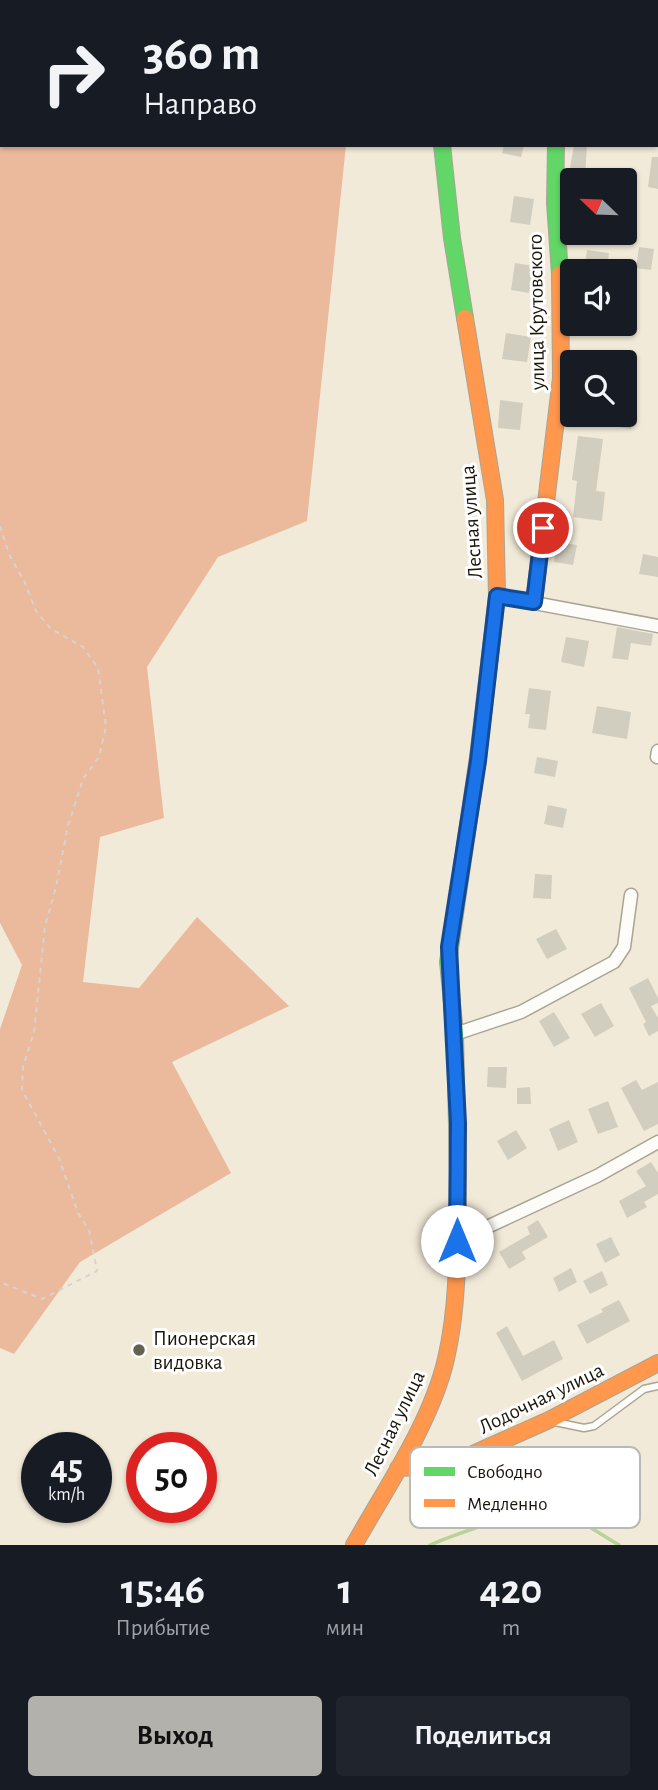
<!DOCTYPE html>
<html lang="ru">
<meta charset="utf-8">
<style>
:root{--surface:#171b24;--page:#20242c;--text:#f1f3f6;--muted:#9ea1a6;--accent:#b2b1ac}
body{margin:0;font-family:"Alegreya Sans",sans-serif;background:var(--page);color:var(--text);height:100vh;display:flex;flex-direction:column;font-size:26px;white-space:nowrap}
*{box-sizing:border-box;margin:0}
p{font-size:23px;color:var(--muted)}
.icon{flex:none;width:38px;height:38px;fill:none;stroke:currentColor;stroke-width:2;stroke-linecap:round;stroke-linejoin:round}
.map{position:relative;height:1545px;overflow:hidden}
.sheet{display:flex;flex-direction:column;background:var(--surface);flex:1}
.sheet>*{flex:none}
.top-card{position:absolute;left:0px;top:0px;width:658px;height:147px;box-shadow:0 2px 5px #0004;background:#171b24;color:var(--text);overflow:hidden}
.needle{width:46px;rotate:293deg}
.controls{position:absolute;left:560px;top:168px;display:grid;gap:14px}
.controls a{display:grid;place-items:center;width:77px;height:77px;border-radius:7px;background:var(--surface);box-shadow:0 2px 5px #0004;font-size:35px}
.speed{position:absolute;left:21px;top:1432px;display:flex;gap:14px;font-size:35px;font-weight:700;text-align:center}
.speed>*{display:grid;place-content:center;width:91px;height:91px;border-radius:50%;background:var(--surface);box-shadow:0 2px 5px #0004;line-height:1}
.speed small{font-size:18px;font-weight:400}
.speed .limit{border:10px solid #d22;background:#fff;color:#111}
.pin{position:absolute;display:grid;place-items:center;width:60px;height:60px;color:#fff;margin:-30px;border:4px solid #fff;border-radius:50%;box-shadow:0 2px 7px #0007}
.me{position:absolute;width:77px;margin:-38px;rotate:0deg;stroke-linejoin:round;filter:drop-shadow(0 0 5px #0008)}
.turn{display:flex;align-items:center;gap:24px;height:147px;padding:0 28px;font-size:32px}
.turn .icon{width:91px;height:91px;stroke-width:2.5}
.turn b{display:block;font-size:49px;line-height:60px}
.eta{display:flex;justify-content:space-evenly;align-items:center;height:119px;text-align:center}
.eta b{font-size:42px;font-weight:600;line-height:49px}
.button{display:flex;gap:14px;margin-top:auto;padding:14px 28px}
.button a{flex:1;height:80px;border-radius:7px;background:var(--accent);color:#111;font-size:28px;font-weight:600;line-height:80px;text-align:center}
.button a+a{background:var(--page);color:var(--text)}
.map>svg:first-child{display:block}
.forest{fill:#ebba9d}
.lines{fill:none;stroke-linecap:round;stroke-linejoin:round}
.stream{stroke:#b9d397;stroke-width:3.5}
.building{fill:#d1cebf}
.lane-casing{stroke:#a9a496;stroke-width:9}
.street-casing{stroke:#a9a496;stroke-width:15}
.fast-casing{stroke:#a9a496;stroke-width:18}
.slow-casing{stroke:#a9a496;stroke-width:18}
.path{stroke:#d7d4cf;stroke-width:2;stroke-dasharray:5 5;stroke-linecap:butt}
.lane{stroke:#fdfcf9;stroke-width:6}
.street{stroke:#fdfcf9;stroke-width:12}
.fast{stroke:#63d668;stroke-width:16}
.slow{stroke:#ff974d;stroke-width:16}
.route-casing{stroke:#114b97;stroke-width:18}
.route{stroke:#1a73e8;stroke-width:12}
.poi-dot{fill:#666052;stroke:#fff;stroke-width:2.5}
.labels{text-anchor:middle;stroke-width:6;stroke-linejoin:round;paint-order:stroke}
.street-label{font-size:21px;fill:#1b160a;stroke:#fff}
.poi-label{font-size:21px;fill:#1b160a;stroke:#fff;text-anchor:start}
.key{fill:#fff;stroke:#bbb9b6;stroke-width:2}
.key-label{font-size:19px;fill:#1b160a}
</style>
<div class="map">
<svg width="658" height="1545" viewBox="0 0 658 1545">
<rect width="100%" height="100%" fill="#f2ead8"/>
<path class="forest" d="M0,0H362L2,2V145H346L307,521L218,557L147,667L164,818L100,837L83,982L139,988L197,917L289,1006L172,1062L231,1173L80,1262L14,1354L0,1348V1029L22,965L0,923Z"/>
<g class="lines">
<path class="stream" d="M430,1545C451,1536 539,1504 557,1510C575,1516 601,1535 619,1545"/>
</g>
<path class="building" d="M504,145H524L521,157L502,153Z
M574,145H587L585,177L569,174Z
M652,157H658V189L648,187Z
M514,196L534,199L530,225L510,222Z
M639,247L654,249L651,270L636,268Z
M587,250L609,253L607,271H584Z
M515,263L534,266L529,293L511,290Z
M506,333L531,337L527,362L502,359Z
M500,400L523,403L520,430L498,428Z
M613,415H633L631,429L612,426Z
M578,436L603,439L596,491L605,492L602,521L573,517L577,481L572,480Z
M557,542L577,545L573,565L554,562Z
M643,554L658,557V577L639,574Z
M617,627L653,634L651,646L631,643L628,660L612,658Z
M566,637L589,641L584,667L561,662Z
M529,688L551,691L546,730L528,728L530,714H525Z
M597,706L631,712L627,739L592,733Z
M537,757L558,761L555,777L534,773Z
M548,805L567,809L563,828L544,824Z
M535,874L552,875L551,899L533,898Z
M556,929L567,949L547,959L536,939Z
M648,978L658,998V1003L651,1006L658,1018V1031L649,1036L643,1024L646,1022L629,988Z
M601,1003L614,1026L595,1037L581,1014Z
M554,1012L570,1038L554,1047L539,1021Z
M488,1067H507L506,1088L487,1087Z
M636,1080L642,1090L658,1082V1124L644,1131L621,1088Z
M530,1087L531,1104H517V1088Z
M608,1101L618,1127L598,1134L588,1109Z
M569,1120L578,1142L558,1151L549,1129Z
M516,1130L527,1148L508,1160L497,1141Z
M651,1162L658,1173V1194L644,1202L647,1207L627,1218L619,1201L646,1186L636,1171Z
M538,1220L548,1237L522,1252L526,1259L509,1269L499,1252L530,1234L527,1227Z
M611,1237L620,1255L605,1263L596,1244Z
M571,1268L577,1282L559,1292L553,1278Z
M602,1271L608,1285L590,1294L583,1281Z
M619,1300L630,1321L587,1344L577,1325L603,1312L601,1309Z
M507,1326L523,1356L554,1340L563,1359L522,1381L496,1333Z"/>
<g class="lines">
<g class="lane-casing">
<path id="lane" d="M555,1422L584,1428L594,1426L644,1389L658,1386"/>
</g>
<g class="street-casing">
<path id="street" d="M611,0L622,2
M567,2L568,0
M656,8H658
M497,596L658,626
M657,757L658,751
M455,1034L521,1012L614,962L624,947L631,895
M457,1241L597,1176L658,1142"/>
</g>
<g class="fast-casing">
<path id="fast" d="M442,145L452,238L465,318
M556,145L555,203L560,274
M458,1173L455,1034L448,962L478,757"/>
</g>
<g class="slow-casing">
<path id="slow" d="M445,0V2
M465,318L495,500L497,596L478,757
M534,602L561,378L560,274
M398,1468L446,1466L549,1420L658,1363
M354,1545C386,1488 431,1423 446,1359C460,1299 457,1234 458,1173"/>
</g>
<path class="path" d="M0,526L9,554L25,583L36,611L51,629L83,647L98,668L106,727L99,757L83,779L68,826L56,887L45,926L34,1032L23,1067L22,1090L59,1158L78,1213L89,1230L97,1271L42,1299L0,1282"/>
<use href="#lane" class="lane"/>
<use href="#street" class="street"/>
<use href="#fast" class="fast"/>
<use href="#slow" class="slow"/>
</g>
<g class="lines">
<g class="route-casing">
<path id="route" d="M457,1241L458,1123L449,947L478,761L497,596L534,602L543,528"/>
</g>
<use href="#route" class="route"/>
</g>
<circle class="poi-dot" cx="139" cy="1350" r="7"/>
<g class="labels">
<g class="street-label">
<text transform="translate(536 312) rotate(-91)" y="7">улица Крутовского</text>
<text transform="translate(471 522) rotate(-94)" y="7">Лесная улица</text>
<text transform="translate(541 1398) rotate(-26)" y="7">Лодочная улица</text>
<text transform="translate(394 1423) rotate(-64)" y="7">Лесная улица</text>
</g>
<g class="poi-label">
<text x="153" y="1345">Пионерская<tspan x="153" dy="24">видовка</tspan></text>
</g>
</g>
<rect x="410" y="1447" width="230" height="81" rx="10" class="key"/>
<rect x="424" y="1467" width="31" height="9" fill="#63d668"/>
<rect x="424" y="1499" width="31" height="8" fill="#ff974d"/>
<g class="key-label">
<text x="467" y="1478">Свободно</text>
<text x="467" y="1510">Медленно</text>
</g>
</svg>
<div class="controls">
<a><svg class="needle" viewBox="-14 -14 28 28"><path d="M0-13l5 13h-10z" fill="#e53935"/><path d="M0 13l5-13h-10z" fill="#9ea1a6"/></svg></a>
<a><svg class="icon" aria-label="sound" viewBox="0 0 24 24"><path d="M4 9h4l5-4v14l-5-4H4zM17 9q2 3 0 6"/></svg></a>
<a><svg class="icon" aria-label="search" viewBox="0 0 24 24"><circle cx="10" cy="10" r="6"/><path d="M15 15l6 6"/></svg></a>
</div>
<div class="speed"><div>45<small>km/h</small></div><div class="limit">50</div></div>
<div class="pin" style="left:543px;top:528px;background:#d93025"><svg class="icon" aria-label="arrive" viewBox="0 0 24 24"><path d="M6 21V4h12l-3 4 3 4H6"/></svg></div>
<svg class="me" style="left:457px;top:1241px" viewBox="-20 -20 40 40"><circle r="19" fill="#fff"/><path d="M0-13L10 11 0 6-10 11z" fill="#1a73e8"/></svg>
<div class="top-card">
<div class="turn"><svg class="icon" aria-label="right" viewBox="0 0 24 24"><path d="M7 20v-9h11M14 6l5 5-5 5"/></svg><div><b>360 m</b>Направо</div></div>
</div>
</div>
<section class="sheet">
<div class="eta">
<div><b>15:46</b><p>Прибытие</p></div>
<div><b>1</b><p>мин</p></div>
<div><b>420</b><p>m</p></div>
</div>
<div class="button"><a>Выход</a><a>Поделиться</a></div>
</section>
